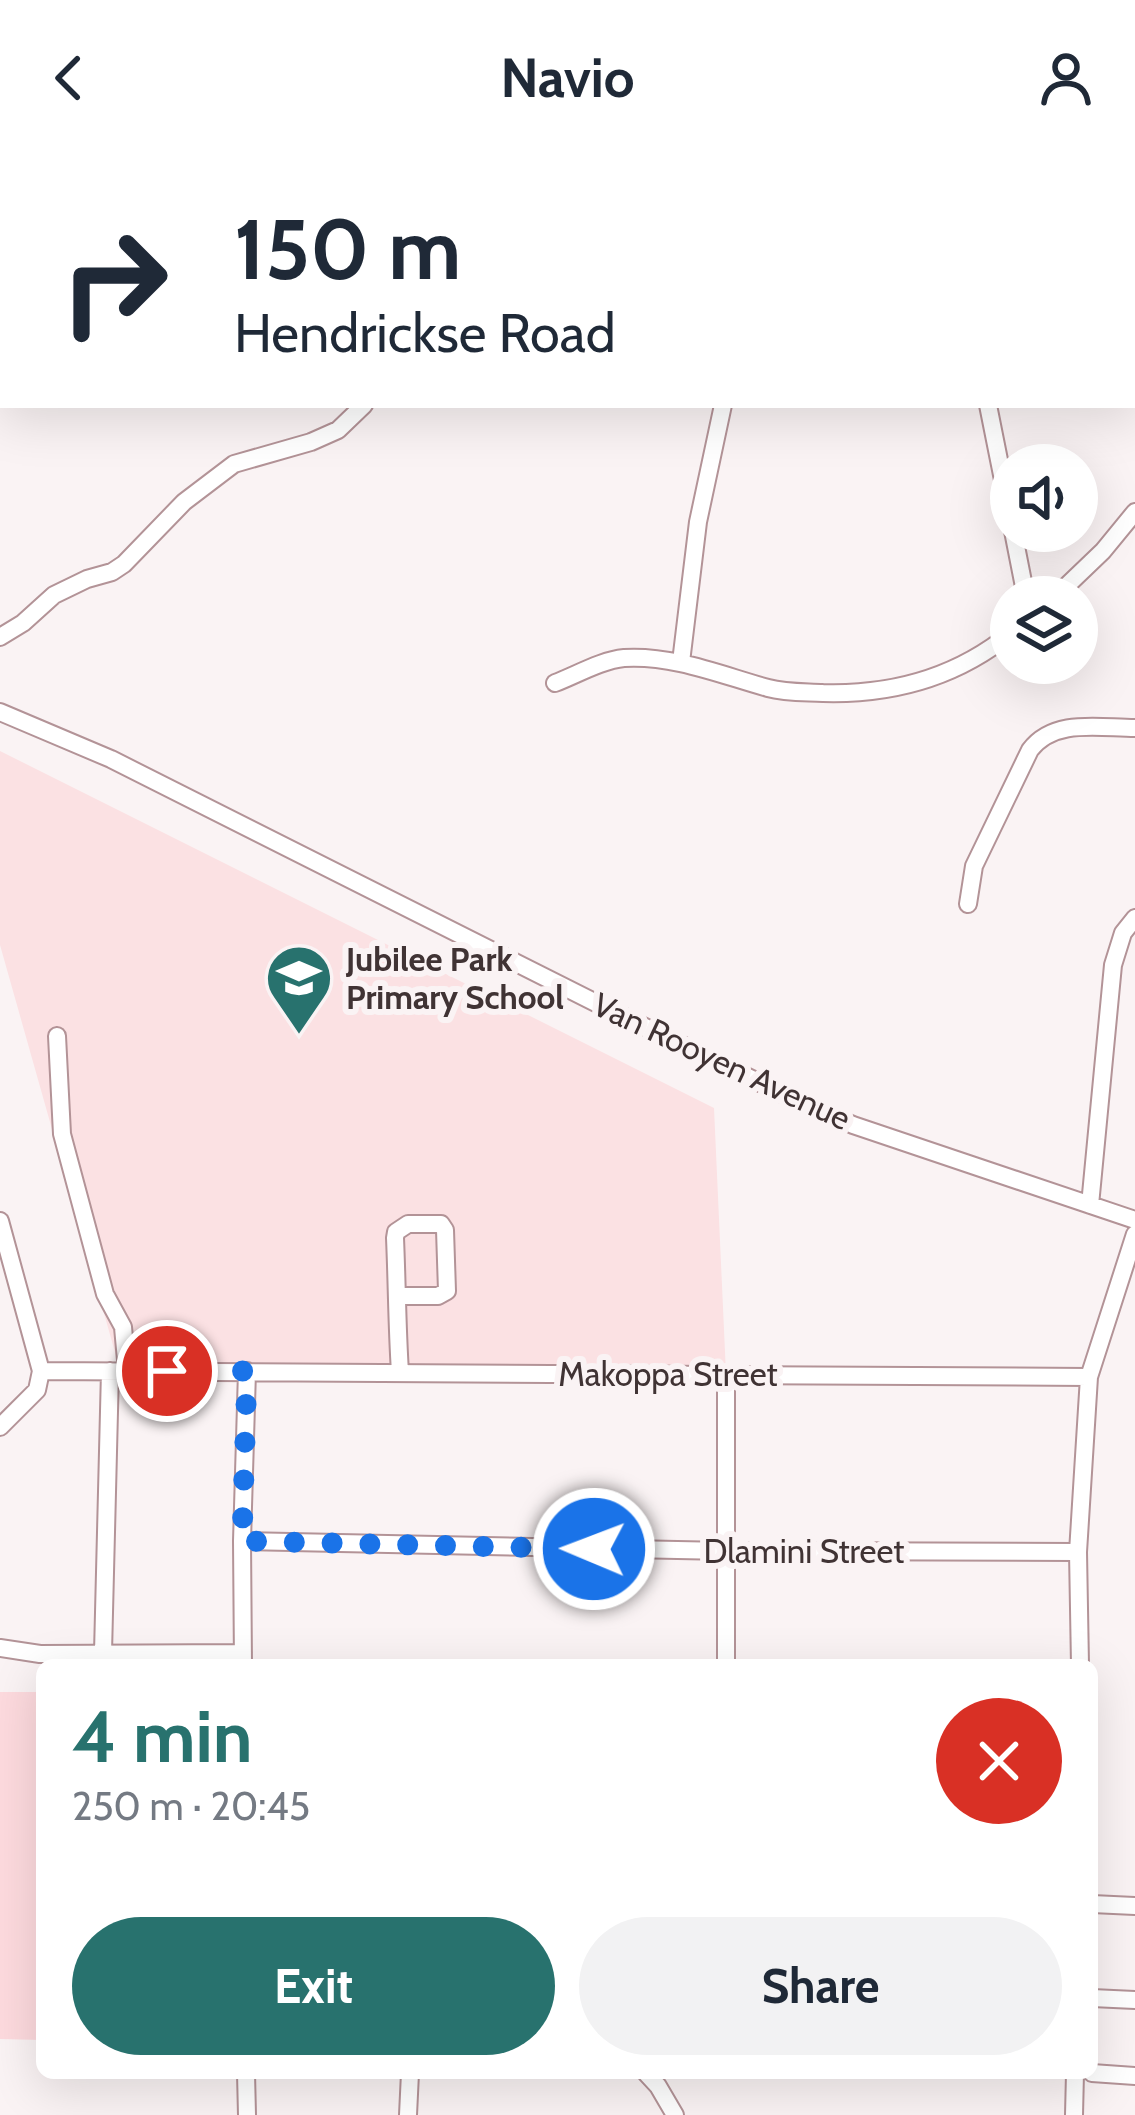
<!DOCTYPE html>
<meta charset="utf-8">
<style>
:root{--surface:#fff;--page:#f2f2f3;--text:#1f2937;--muted:#747a83;--accent:#28726e}
body{margin:0;font-family:Cabin,sans-serif;background:var(--page);color:var(--text);height:100vh;display:flex;flex-direction:column;font-size:45px;white-space:nowrap}
*{box-sizing:border-box;margin:0}
p{font-size:39px;color:var(--muted)}
.icon{flex:none;width:66px;height:66px;fill:none;stroke:currentColor;stroke-width:2;stroke-linecap:round;stroke-linejoin:round}
.map{position:relative;flex:1;overflow:hidden}
.side{position:absolute;left:36px;top:1503px;width:1062px;height:420px;display:flex;flex-direction:column;background:var(--surface);border-radius:18px;box-shadow:0 12px 48px #0002}
.side>*{flex:none}
.hud{position:absolute;left:0px;top:0px;width:1137px;height:252px;box-shadow:0 12px 48px #0002;background:#fff;color:var(--text);overflow:hidden}
.controls{position:absolute;left:990px;top:288px;display:grid;gap:24px}
.controls a{display:grid;place-items:center;width:108px;height:108px;border-radius:50%;background:var(--surface);box-shadow:0 12px 48px #0002;font-size:60px}
.pin{position:absolute;display:grid;place-items:center;width:102px;height:102px;color:#fff;margin:-51px;border:6px solid #fff;border-radius:50%;box-shadow:0 3px 12px #0007}
.me{position:absolute;width:132px;margin:-66px;rotate:271deg;stroke-linejoin:round;filter:drop-shadow(0 0 9px #0008)}
.turn{display:flex;align-items:center;gap:42px;height:252px;padding:0 36px;font-size:54px}
.turn .icon{width:156px;height:156px;stroke-width:2.5}
.turn b{display:block;font-size:84px;line-height:102px}
.round{display:grid;place-items:center;flex:none;width:126px;height:126px;border-radius:63px;background:var(--page)}
.head{display:flex;align-items:center;justify-content:space-between;height:204px;padding:0 36px}
h1{font-size:72px;font-weight:700;line-height:90px;color:var(--accent)}
.primary-button{display:flex;gap:24px;margin-top:auto;padding:24px 36px}
.primary-button a{flex:1;height:138px;border-radius:72px;background:var(--accent);color:#fff;font-size:48px;font-weight:700;line-height:138px;text-align:center}
.primary-button a+a{background:var(--page);color:var(--text)}
header{display:flex;justify-content:space-between;align-items:center;height:156px;padding:0 36px;background:var(--surface);font-size:54px;font-weight:700}
.map>svg:first-child{display:block}
.built{fill:#fbe1e3}
.green{fill:#fddade}
.lines{fill:none;stroke-linecap:round;stroke-linejoin:round}
.minor-casing{stroke:#b39397;stroke-width:20}
.minor{stroke:#fff;stroke-width:16}
.route{stroke:#1a73e8;stroke-width:21;stroke-dasharray:0 37.8}
.labels{text-anchor:middle;stroke-width:12;stroke-linejoin:round;paint-order:stroke}
.poi-label{font-size:33px;font-weight:bold;fill:#403334;stroke:#faf3f4;text-anchor:start}
.street-label{font-size:33px;fill:#403334;stroke:#faf3f4}
</style>
<header><svg class="icon" aria-label="back" viewBox="0 0 24 24"><path d="M15 5l-7 7 7 7"/></svg>Navio<svg class="icon" aria-label="person" viewBox="0 0 24 24"><circle cx="12" cy="8" r="4"/><path d="M4 21q1-7 8-7t8 7"/></svg></header>
<div class="map">
<svg width="1135" height="1959" viewBox="0 0 1135 1959">
<rect width="100%" height="100%" fill="#faf3f4"/>
<path class="built" d="M0,595L714,952L726,1218L120,1214L0,789Z"/>
<path class="green" d="M0,1536H42V1884L0,1883Z"/>
<g class="lines">
<g class="minor-casing">
<path id="minor" d="M109,0L112,3
M461,0L463,3
M831,0L832,3
M346,3L361,0
M686,3L692,0
M762,3V0
M0,181L3,179
M1134,218H1135
M988,249L1011,364
M1013,375L1026,441
M1055,441L1103,395L1135,356
M0,481L23,467L54,439L87,423L112,416L124,408L184,346L234,308L311,286L338,274L364,249
M681,506L698,366L723,249
M555,527C576,519 602,504 624,502C674,499 721,519 768,532C786,537 804,536 823,537C892,539 957,521 1011,477
M0,556L111,603L602,850L799,946L853,969L1135,1064
M968,748L974,710L1030,594C1054,562 1099,572 1135,572
M57,880L62,978L105,1138L123,1171L127,1215
M1090,1049L1113,809L1123,777L1135,762
M0,1065L41,1215
M397,1140H438L447,1135L445,1074L441,1068H408L396,1076L395,1082C397,1127 397,1171 400,1216
M0,1271L37,1234L41,1215L1089,1221
M242,1385L726,1395L1078,1396
M0,1492L40,1498L243,1497
M103,1497L110,1215
M243,1509L242,1385L247,1215
M726,1509V1218
M1080,1509L1078,1396L1089,1221L1135,1078
M1092,1748L1135,1750
M1092,1842L1135,1844
M246,1917L247,1959
M646,1917L658,1930L675,1959
M1092,1917L1135,1920
M408,1959L410,1917
M1074,1959L1075,1917"/>
</g>
<use href="#minor" class="minor"/>
</g>
<g class="lines">
<path class="route" d="M167,1215H247L242,1385L594,1393"/>
</g>
<defs>
<g id="school-pin" transform="scale(3.45)"><path d="M0 17L-7.5 6A9.5 9.5 0 1 1 7.5 6Z" fill="#28726e" stroke="#faf3f4"/><path d="M0-5L7-2L0 1L-7-2ZM-4 1L0 2.5L4 1V4Q0 6-4 4Z" fill="#fff"/></g>
</defs>
<g fill-rule="evenodd">
<use href="#school-pin" x="299" y="822"/>
</g>
<g class="labels">
<g class="poi-label">
<text x="346" y="815">Jubilee Park<tspan x="346" dy="38">Primary School</tspan></text>
</g>
<g class="street-label">
<text transform="translate(722 905) rotate(25)" y="12">Van Rooyen Avenue</text>
<text x="668" y="1230">Makoppa Street</text>
<text x="804" y="1407">Dlamini Street</text>
</g>
</g>
</svg>
<div class="controls">
<a><svg class="icon" aria-label="sound" viewBox="0 0 24 24"><path d="M4 9h4l5-4v14l-5-4H4zM17 9q2 3 0 6"/></svg></a>
<a><svg class="icon" aria-label="layers" viewBox="0 0 24 24"><path d="M12 4l9 5-9 5-9-5zM3 14l9 5 9-5"/></svg></a>
</div>
<div class="pin" style="left:167px;top:1215px;background:#d93025"><svg class="icon" aria-label="arrive" viewBox="0 0 24 24"><path d="M6 21V4h12l-3 4 3 4H6"/></svg></div>
<svg class="me" style="left:594px;top:1393px" viewBox="-20 -20 40 40"><circle r="17" fill="#1a73e8" stroke="#fff" stroke-width="3"/><path d="M0-11L8 9 0 5-8 9z" fill="#fff"/></svg>
<div class="hud">
<div class="turn"><svg class="icon" aria-label="right" viewBox="0 0 24 24"><path d="M7 20v-9h11M14 6l5 5-5 5"/></svg><div><b>150 m</b>Hendrickse Road</div></div>
</div>
<section class="side">
<div class="head"><div><h1>4 min</h1><p>250 m · 20:45</p></div><a class="round" style="background:#d93025;color:#fff"><svg class="icon" aria-label="close" viewBox="0 0 24 24"><path d="M6 6l12 12M18 6L6 18"/></svg></a></div>
<div class="primary-button"><a>Exit</a><a>Share</a></div>
</section>
</div>
